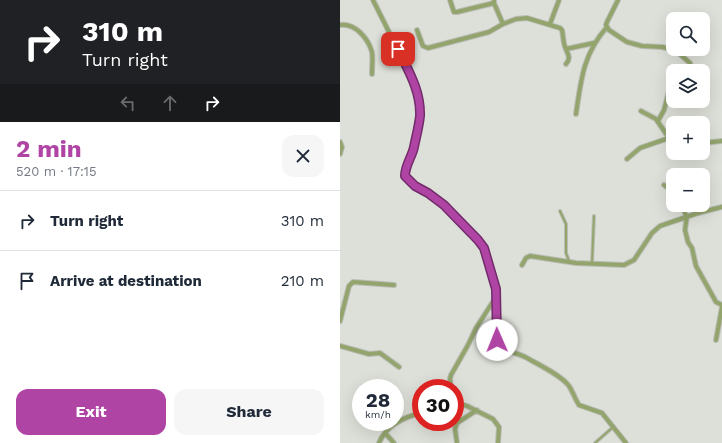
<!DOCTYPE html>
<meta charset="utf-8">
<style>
:root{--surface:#fff;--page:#f6f6f7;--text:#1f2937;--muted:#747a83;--line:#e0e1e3;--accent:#b044a4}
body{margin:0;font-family:"Work Sans",sans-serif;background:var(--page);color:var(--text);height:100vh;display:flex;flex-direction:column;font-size:15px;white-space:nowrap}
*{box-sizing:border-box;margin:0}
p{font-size:13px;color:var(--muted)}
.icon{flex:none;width:22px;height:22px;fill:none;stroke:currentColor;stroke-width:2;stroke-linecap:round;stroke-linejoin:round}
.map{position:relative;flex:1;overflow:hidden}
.drawer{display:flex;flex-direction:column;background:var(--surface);width:340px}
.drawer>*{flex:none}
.hud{background:#202124;color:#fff;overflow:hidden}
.buttons{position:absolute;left:326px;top:12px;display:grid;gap:8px}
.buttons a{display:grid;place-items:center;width:44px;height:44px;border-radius:8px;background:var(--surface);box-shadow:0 4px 16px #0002;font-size:20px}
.speed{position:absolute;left:12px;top:379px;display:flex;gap:8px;font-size:20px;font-weight:700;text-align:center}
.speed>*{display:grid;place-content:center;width:52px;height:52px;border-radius:50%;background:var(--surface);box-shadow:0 4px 16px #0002;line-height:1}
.speed small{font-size:10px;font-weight:400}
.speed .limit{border:6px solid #d22;background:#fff;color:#111}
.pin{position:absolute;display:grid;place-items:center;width:34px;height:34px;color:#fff;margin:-17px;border-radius:8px;box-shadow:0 2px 6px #0006}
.me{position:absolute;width:44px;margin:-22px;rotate:359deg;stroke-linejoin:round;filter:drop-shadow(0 0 3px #0008)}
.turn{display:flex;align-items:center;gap:14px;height:84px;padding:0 16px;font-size:18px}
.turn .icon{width:52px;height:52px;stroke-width:2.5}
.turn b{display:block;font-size:28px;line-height:34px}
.lanes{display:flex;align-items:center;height:38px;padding:0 16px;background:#0003;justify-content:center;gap:20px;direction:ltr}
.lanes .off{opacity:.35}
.round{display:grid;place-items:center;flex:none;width:42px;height:42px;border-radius:12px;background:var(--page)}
.summary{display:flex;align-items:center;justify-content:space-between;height:68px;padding:0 16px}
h1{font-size:24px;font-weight:700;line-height:30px;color:var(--accent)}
.button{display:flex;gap:8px;margin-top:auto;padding:8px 16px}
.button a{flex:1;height:46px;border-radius:12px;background:var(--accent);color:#fff;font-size:16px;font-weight:700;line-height:46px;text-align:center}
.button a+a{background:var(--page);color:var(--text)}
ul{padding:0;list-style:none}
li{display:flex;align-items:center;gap:12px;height:60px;padding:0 16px;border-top:1px solid var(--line)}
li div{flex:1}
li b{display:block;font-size:15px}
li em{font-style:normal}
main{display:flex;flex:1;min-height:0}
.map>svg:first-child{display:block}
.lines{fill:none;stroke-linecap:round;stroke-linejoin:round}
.lane-casing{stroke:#babcb5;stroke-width:4}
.street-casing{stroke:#babcb5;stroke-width:6}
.lane{stroke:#93a56d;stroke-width:2}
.street{stroke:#93a56d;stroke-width:4}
.route-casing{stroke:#722c6b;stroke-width:10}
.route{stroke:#b044a4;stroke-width:7}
</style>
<main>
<section class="drawer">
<div class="hud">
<div class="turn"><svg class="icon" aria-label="right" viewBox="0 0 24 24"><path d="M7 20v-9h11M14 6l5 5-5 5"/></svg><div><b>310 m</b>Turn right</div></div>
<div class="lanes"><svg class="icon off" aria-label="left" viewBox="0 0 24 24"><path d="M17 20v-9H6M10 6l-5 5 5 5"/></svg><svg class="icon off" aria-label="ahead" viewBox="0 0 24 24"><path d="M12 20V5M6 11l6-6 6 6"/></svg><svg class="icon" aria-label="right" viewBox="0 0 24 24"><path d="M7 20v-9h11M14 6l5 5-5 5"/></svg></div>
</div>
<div class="summary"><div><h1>2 min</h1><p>520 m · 17:15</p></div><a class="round"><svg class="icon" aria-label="close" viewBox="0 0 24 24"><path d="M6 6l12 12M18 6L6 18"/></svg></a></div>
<ul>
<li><svg class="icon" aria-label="right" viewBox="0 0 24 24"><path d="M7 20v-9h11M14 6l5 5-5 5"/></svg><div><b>Turn right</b></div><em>310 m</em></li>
<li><svg class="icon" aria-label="arrive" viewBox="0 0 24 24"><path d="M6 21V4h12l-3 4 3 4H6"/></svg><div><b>Arrive at destination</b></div><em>210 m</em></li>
</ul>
<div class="button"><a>Exit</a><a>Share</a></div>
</section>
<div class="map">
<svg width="382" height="443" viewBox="0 0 382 443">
<rect width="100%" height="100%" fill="#dde0d8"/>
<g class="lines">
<g class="lane-casing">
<path id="lane" d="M220,211L226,224V253L229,261
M252,263L254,216
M255,443L272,428"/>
</g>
<g class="street-casing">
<path id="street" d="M33,0L72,78C82,101 81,125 74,149C71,159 65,166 65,176L75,186L88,193L104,205L138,241L144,248L156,289L154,300L136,328L128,345L111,375L110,379L111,388
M110,0L114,12H117L154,3
M154,0V3L163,24L176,19L187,18L220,28L222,30C223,34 223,39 224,43C225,52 233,56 226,64
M278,0L267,22L266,25L269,30L287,42L302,46L322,47L335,50L350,63L351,68L348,71
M210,24L219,0
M0,25C15,23 28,38 32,52C33,59 32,67 32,74
M77,30L83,46L88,48L149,32L163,24
M226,49L254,43
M301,111L316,119L329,138L333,141
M236,114C241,80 243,54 267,27
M318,121L324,110L330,87L333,81
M0,142L2,147L0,154
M363,143L382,141
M287,159L300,148L329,138
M324,185L333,192
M343,205L346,217
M347,216L345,230L348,242L352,248L356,266L376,302L382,305
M182,265L186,258L190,256L236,263L284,265L294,260L312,233L320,226L358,213L382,207
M156,296L157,340C161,352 177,352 187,358C199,365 221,375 229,386C233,392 235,399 239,405L262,413L286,443
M0,321L9,286L13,282L54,285
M376,340L382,307
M0,346L29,354L40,353L59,367
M115,409L124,405L127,406L153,419L159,427L158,443
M45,433L54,443
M39,443C46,426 64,417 81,413
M117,443L115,429L117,423L137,410"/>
</g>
<use href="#lane" class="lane"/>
<use href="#street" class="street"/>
</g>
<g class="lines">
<g class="route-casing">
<path id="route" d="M58,49C68,70 81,91 80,116C79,126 76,137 74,147C72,157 65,165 65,176L75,186L88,193L104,205L138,240L144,248L156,289L157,340"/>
</g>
<use href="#route" class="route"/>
</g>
</svg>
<div class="buttons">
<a><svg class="icon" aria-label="search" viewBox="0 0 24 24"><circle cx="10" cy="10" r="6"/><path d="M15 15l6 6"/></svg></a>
<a><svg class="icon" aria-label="layers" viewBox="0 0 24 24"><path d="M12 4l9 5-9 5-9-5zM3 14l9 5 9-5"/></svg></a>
<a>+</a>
<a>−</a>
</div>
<div class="speed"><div>28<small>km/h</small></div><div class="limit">30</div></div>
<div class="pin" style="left:58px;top:49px;background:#d93025"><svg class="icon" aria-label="arrive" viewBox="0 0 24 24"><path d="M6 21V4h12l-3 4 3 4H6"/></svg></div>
<svg class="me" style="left:157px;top:340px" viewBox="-20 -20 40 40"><circle r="19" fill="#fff"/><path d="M0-13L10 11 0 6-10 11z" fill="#b044a4"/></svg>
</div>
</main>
